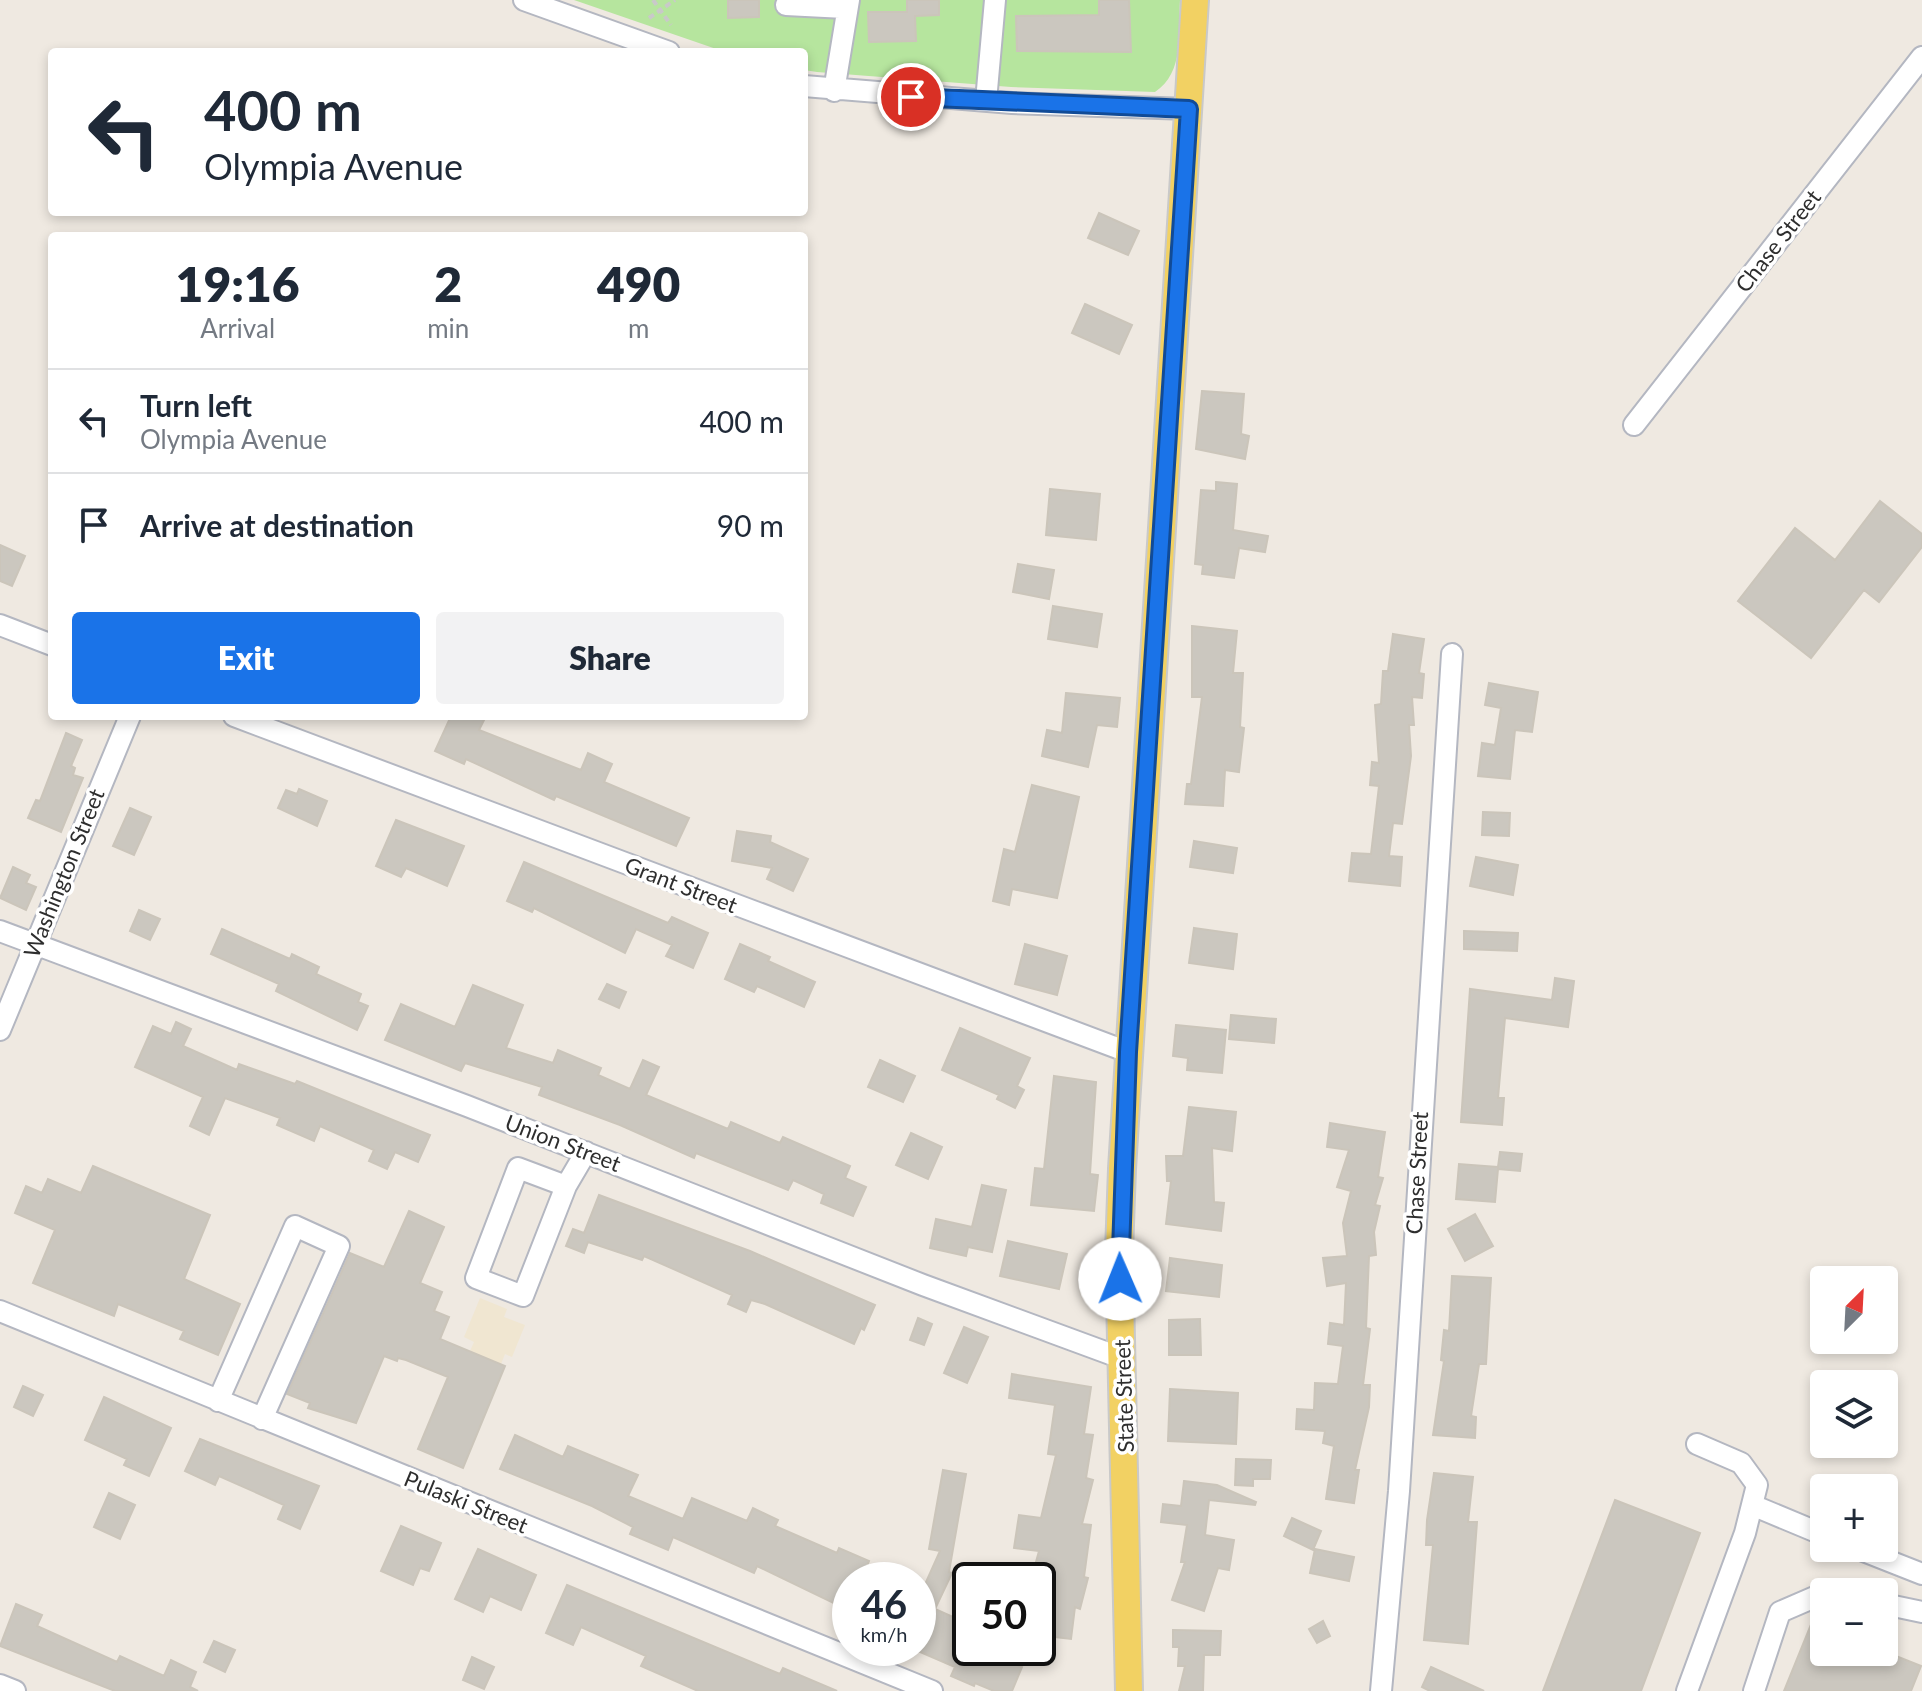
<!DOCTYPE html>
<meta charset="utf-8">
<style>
:root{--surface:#fff;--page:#f2f2f3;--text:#1f2937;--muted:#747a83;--line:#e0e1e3;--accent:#1a73e8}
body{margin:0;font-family:Lato,sans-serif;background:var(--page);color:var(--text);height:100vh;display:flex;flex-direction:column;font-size:30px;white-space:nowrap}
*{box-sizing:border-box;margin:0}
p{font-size:26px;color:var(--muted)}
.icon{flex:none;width:44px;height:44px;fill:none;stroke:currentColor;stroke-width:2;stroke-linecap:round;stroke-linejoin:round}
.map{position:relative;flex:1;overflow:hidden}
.panel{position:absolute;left:48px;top:232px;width:760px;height:488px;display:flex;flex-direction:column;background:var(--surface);border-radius:8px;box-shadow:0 4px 12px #0003}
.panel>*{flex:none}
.guide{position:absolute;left:48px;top:48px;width:760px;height:168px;border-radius:8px;box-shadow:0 4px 12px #0003;background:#fff;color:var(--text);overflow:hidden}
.needle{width:52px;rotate:24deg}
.fabs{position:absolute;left:1810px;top:1266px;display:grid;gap:16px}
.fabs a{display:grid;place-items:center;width:88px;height:88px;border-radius:8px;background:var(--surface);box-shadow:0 4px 12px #0003;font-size:40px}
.speed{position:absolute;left:832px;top:1562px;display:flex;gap:16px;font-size:40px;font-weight:700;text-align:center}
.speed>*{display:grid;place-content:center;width:104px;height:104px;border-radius:50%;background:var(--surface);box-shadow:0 4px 12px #0003;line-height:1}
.speed small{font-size:20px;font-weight:400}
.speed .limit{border:4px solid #111;border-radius:12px;background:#fff;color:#111}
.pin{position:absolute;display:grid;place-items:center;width:68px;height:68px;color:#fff;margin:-34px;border:4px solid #fff;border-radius:50%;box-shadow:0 2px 8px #0007}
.me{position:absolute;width:88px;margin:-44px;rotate:359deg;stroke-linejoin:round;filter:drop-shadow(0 0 6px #0008)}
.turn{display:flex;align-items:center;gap:28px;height:168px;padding:0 24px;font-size:36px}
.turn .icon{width:104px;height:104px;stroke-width:2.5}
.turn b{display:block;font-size:56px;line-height:68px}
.eta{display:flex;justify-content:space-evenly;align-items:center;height:136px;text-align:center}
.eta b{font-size:48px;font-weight:800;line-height:56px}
.cta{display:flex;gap:16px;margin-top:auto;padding:16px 24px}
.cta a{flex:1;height:92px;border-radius:8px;background:var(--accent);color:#fff;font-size:32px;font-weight:800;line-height:92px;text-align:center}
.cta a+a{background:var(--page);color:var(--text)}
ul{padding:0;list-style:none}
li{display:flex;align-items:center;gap:24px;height:104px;padding:0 24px;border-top:2px solid var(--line)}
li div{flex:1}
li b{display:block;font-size:30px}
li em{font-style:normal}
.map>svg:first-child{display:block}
.education{fill:#f0e6d1}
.green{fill:#b6e59e}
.building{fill:#cbc7bf;stroke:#cbc5ba;stroke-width:2}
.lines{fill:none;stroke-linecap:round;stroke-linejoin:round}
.minor-casing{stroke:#b4b7c1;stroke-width:24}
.major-casing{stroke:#c9c9c9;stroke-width:30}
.path{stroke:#c9c9c9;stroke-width:4;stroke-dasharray:6 4;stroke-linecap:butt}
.minor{stroke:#fff;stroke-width:20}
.major{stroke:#f2d163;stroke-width:26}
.route-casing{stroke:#114b97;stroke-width:20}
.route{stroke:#1a73e8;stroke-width:14}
.labels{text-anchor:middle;stroke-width:7;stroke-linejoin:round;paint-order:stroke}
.street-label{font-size:22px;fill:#2e2e2e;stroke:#fff}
</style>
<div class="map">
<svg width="1922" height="1691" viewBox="0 0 1922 1691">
<rect width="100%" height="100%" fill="#efe9e1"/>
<path class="education" d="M480,1298L507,1309L504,1317L525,1325L512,1357L505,1354L501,1364L470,1351L474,1342L464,1337Z"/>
<path class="green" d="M574,0H1180C1178,33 1185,72 1155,92L1011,87L817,72L804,70V52H725Z"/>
<path class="building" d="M728,0H759V17L728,18Z
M907,0H939V15L915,16L916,41L869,42L868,12H907Z
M1099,0H1129L1131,52L1017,51L1016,16L1099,15Z
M1099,213L1139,231L1128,255L1088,238Z
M1085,304L1132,325L1119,354L1072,333Z
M1202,391L1244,394L1241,434L1249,436L1245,459L1196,449Z
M1216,482L1237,484L1233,530L1268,536L1265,552L1239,548L1234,578L1202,574L1203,565L1195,564L1201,490L1216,491Z
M1050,489L1100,494L1096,540L1046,535Z
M1880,501L1922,534V547L1879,602L1864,590L1811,658L1738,601L1795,528L1835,560Z
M0,545L25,556L12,586L0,581Z
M1018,564L1054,570L1049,599L1013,592Z
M1053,606L1102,614L1097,647L1048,639Z
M1192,626L1237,631L1233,673H1243L1240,727L1244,728L1239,772L1225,770L1223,806L1185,804L1187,784H1191L1202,697H1192Z
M1393,634L1424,639L1419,673L1424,674L1422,698L1412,697L1414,725H1409L1411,756L1402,824L1393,823L1389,856L1402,857L1400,886L1349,881L1352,853L1371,854L1379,786L1370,785L1372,762L1379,763L1375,705L1381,704L1383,671H1388Z
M1489,683L1538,692L1532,732L1515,730L1510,779L1478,776L1482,743L1495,745L1501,708L1485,705Z
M1066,693L1120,698L1117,727L1097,725L1088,767L1042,756L1047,730L1062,733Z
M451,716H486L479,730L581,770L588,753L612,764L604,782L689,818L676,846L556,796L554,800L466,759L464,764L435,751Z
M66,733L82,740L71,766L75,768L73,775L83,778L61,832L28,818L36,800L40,801Z
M1032,785L1079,797L1057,898L1012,889L1009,905L993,901L1004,849L1015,852Z
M299,789L327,801L317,826L278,808L286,790L297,794Z
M130,808L151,817L134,855L113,846Z
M1483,812L1510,813L1509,836L1482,835Z
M396,820L464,846L447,886L406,868L401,877L376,866Z
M737,831L771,836L770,842L808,859L793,891L767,879L772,868L732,861Z
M1194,841L1237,848L1233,873L1190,867Z
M1476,857L1518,865L1513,895L1470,886Z
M524,862L668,923L672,917L708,933L693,968L666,956L672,945L636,929L625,953L534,908L532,912L507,901Z
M13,867L30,875L26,883L36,887L26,910L0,898Z
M139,910L160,919L150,940L130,931Z
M1194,928L1237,934L1233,969L1189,963Z
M222,929L290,959L292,954L319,967L316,974L361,994L358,1002L368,1006L357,1030L276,991L279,984L211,954Z
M1464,931L1518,933L1517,951L1464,949Z
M740,944L770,957L768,961L815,982L804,1007L757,986L754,992L725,979Z
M1025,944L1067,956L1057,995L1015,984Z
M1555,978L1574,981L1568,1027L1505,1018L1498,1098H1504L1502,1125L1461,1122L1470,989L1552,1000Z
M607,984L626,992L619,1008L599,999Z
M473,985L523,1005L506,1048L553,1063L558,1050L601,1068L598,1075L630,1089L643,1060L659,1067L646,1095L728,1129L731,1122L780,1143L783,1137L850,1166L845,1178L866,1187L853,1216L821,1203L824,1194L793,1180L788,1190L696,1153L694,1158L620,1125L539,1095L542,1087L465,1063L461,1071L385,1040L401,1004L455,1027Z
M1231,1015L1276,1019L1274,1043L1229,1039Z
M176,1022L191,1029L183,1046L237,1070L239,1064L295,1084L297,1081L430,1135L418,1162L395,1152L387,1169L369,1161L374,1150L320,1126L314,1141L277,1125L280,1118L225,1098L209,1135L190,1126L203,1097L135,1067L153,1026L171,1034Z
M1176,1025L1226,1030L1222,1073L1187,1070L1188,1058L1173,1056Z
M960,1028L1030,1058L1017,1086L1024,1090L1015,1108L997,1099L999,1095L942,1070Z
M880,1060L915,1076L903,1102L868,1087Z
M1054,1076L1096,1082L1090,1174L1098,1175L1094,1211L1031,1205L1035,1168L1044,1169Z
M1189,1107L1236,1112L1232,1151L1212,1148L1214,1202L1224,1203L1221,1231L1166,1224L1171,1181H1167L1166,1156H1183Z
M1330,1123L1385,1132L1378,1177L1383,1178L1375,1205L1380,1206L1374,1232L1376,1255L1369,1256L1366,1328L1370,1329L1363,1385H1370L1369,1407L1355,1470H1359L1354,1503L1326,1499L1334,1446L1323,1443L1325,1431L1296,1429L1297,1409L1314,1410L1315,1383L1338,1384L1343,1346L1328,1344L1330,1323L1344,1325L1346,1283L1327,1286L1323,1258L1347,1256L1343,1223L1351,1191L1337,1187L1349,1150L1327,1147Z
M911,1133L942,1147L928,1179L896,1165Z
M1500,1152L1522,1154L1520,1171L1498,1169L1495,1202L1456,1199L1459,1164L1498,1167Z
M93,1166L210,1215L184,1279L240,1304L218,1355L180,1339L184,1331L118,1304L114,1316L33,1283L55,1230L15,1213L26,1186L42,1193L48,1179L81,1193Z
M982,1185L1006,1190L992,1252L968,1247L966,1256L930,1248L936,1219L972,1227Z
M599,1195L750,1251L875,1305L864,1330L861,1328L854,1344L765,1304L751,1300L746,1312L728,1304L732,1295L644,1256L642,1260L588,1242L584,1253L566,1246L573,1229L584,1233Z
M409,1211L444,1227L420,1283L442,1292L434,1311L449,1317L440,1339L505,1366L463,1468L418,1449L448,1377L406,1360L398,1358L397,1361L384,1356L356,1423L308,1408L310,1403L287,1394L350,1253L384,1267Z
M1475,1214L1493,1246L1465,1261L1448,1229Z
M1008,1241L1067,1254L1059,1289L1000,1276Z
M1170,1258L1222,1265L1219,1297L1166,1291Z
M1452,1276L1491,1278L1486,1364H1479L1471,1416L1476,1417L1475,1438L1433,1435L1444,1361L1441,1360L1444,1330L1449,1331Z
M918,1318L932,1324L924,1345L910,1340Z
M1200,1319L1201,1355H1169V1320Z
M964,1327L988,1337L967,1383L944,1373Z
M1012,1374L1091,1387L1084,1434L1093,1435L1086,1478L1093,1480L1082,1524L1091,1525L1084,1577L1088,1578L1080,1609L1075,1607L1071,1639L1038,1635V1580H1031L1039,1551L1014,1548L1019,1515L1041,1518L1056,1455L1048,1454L1055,1405L1009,1398Z
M23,1386L43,1395L33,1416L14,1407Z
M1170,1389L1238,1393L1236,1444L1168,1441Z
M104,1397L171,1428L149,1476L124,1465L127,1459L85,1440Z
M515,1435L563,1457L568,1446L638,1475L628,1496L683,1519L692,1498L747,1521L753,1508L778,1520L775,1526L837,1553L839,1548L869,1561L861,1580H850V1611L757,1566L754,1573L673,1537L668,1550L630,1534L633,1527L592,1506L500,1469Z
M200,1439L319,1486L300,1529L278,1519L284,1505L219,1476L215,1485L185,1471Z
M1236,1459L1271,1460L1270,1479H1253V1486L1235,1485Z
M943,1470L966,1474L949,1572L952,1573L935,1609L962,1621L951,1646L993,1664L996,1656L1022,1667L1012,1691H994L975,1683L974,1686L951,1676L955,1667L918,1651V1600L940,1551L929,1549Z
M1434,1473L1473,1477L1468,1522H1477L1468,1644L1424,1640L1433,1545H1426L1427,1520Z
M1184,1481L1217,1485L1256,1502L1255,1505L1209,1500L1205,1535L1234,1540L1229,1570L1218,1568L1204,1611L1172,1600L1185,1562H1181L1187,1525L1161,1522L1163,1504L1181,1506Z
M109,1493L135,1505L120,1539L94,1527Z
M1615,1500L1700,1533L1641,1691H1543Z
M1292,1518L1321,1531L1313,1550L1284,1536Z
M401,1526L441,1543L429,1571L420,1568L413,1585L381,1571Z
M478,1549L536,1575L521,1610L490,1596L483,1612L455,1599Z
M1315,1549L1354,1557L1349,1581L1310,1573Z
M567,1585L780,1674L783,1668L837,1691H698L641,1666L646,1656L581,1627L573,1645L546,1633Z
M16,1604L42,1615L37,1626L117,1662L120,1656L164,1676L171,1660L196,1672L190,1687L198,1691H115L0,1646Z
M1323,1621L1330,1636L1317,1643L1309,1629Z
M1812,1622L1824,1627V1652H1886L1921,1666L1911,1691H1784Z
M1173,1630L1221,1631L1220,1655H1204L1203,1691H1179L1185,1666H1178L1179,1647H1173Z
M214,1641L235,1650L225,1672L204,1662Z
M472,1657L494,1667L484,1689L463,1680Z
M1431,1667L1484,1691H1430L1422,1687Z"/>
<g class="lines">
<g class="minor-casing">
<path id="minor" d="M524,0L669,52
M786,5L845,8
M804,86L1012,103L1189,109
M834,91L849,0
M986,101L995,0
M1634,425L1922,57
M0,625L52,645
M234,716L1128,1052
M0,931L467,1106L923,1285L1124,1359
M0,1030L130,716
M566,1186L518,1168L476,1278L523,1296L566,1186L586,1152
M0,1311L932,1691
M218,1401L295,1226L339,1246L262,1419
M1752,1505L1824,1535
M1856,1548L1922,1574
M1884,1604L1922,1612
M0,1685L15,1691
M1381,1691L1399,1491L1452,654
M1687,1691L1745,1533L1757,1485L1741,1463L1697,1444
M1754,1691L1780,1612L1824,1593"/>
</g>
<g class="major-casing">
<path id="major" d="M1129,1691L1119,1252L1122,1169L1195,0"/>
</g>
<path class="path" d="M653,0L671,25
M649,18L675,0"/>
<use href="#minor" class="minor"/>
<use href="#major" class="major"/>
</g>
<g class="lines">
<g class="route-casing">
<path id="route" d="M911,97L1189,109L1128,1052L1120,1279"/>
</g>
<use href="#route" class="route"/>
</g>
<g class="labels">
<g class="street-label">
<text transform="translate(1778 241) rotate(-52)" y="8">Chase Street</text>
<text transform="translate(64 873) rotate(-68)" y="8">Washington Street</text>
<text transform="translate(681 885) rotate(21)" y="8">Grant Street</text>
<text transform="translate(563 1143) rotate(21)" y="8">Union Street</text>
<text transform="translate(1417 1173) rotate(-87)" y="8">Chase Street</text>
<text transform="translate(1124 1396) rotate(-92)" y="8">State Street</text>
<text transform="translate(466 1502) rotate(22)" y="8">Pulaski Street</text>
</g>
</g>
</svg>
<div class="fabs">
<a><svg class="needle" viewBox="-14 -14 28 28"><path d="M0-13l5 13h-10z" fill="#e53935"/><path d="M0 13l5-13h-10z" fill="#747a83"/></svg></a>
<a><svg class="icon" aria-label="layers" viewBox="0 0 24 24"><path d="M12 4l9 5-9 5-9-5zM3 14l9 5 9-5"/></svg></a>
<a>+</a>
<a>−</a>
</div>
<div class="speed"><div>46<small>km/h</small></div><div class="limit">50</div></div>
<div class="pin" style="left:911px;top:97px;background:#d93025"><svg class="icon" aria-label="arrive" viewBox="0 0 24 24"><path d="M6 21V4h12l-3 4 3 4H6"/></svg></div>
<svg class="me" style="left:1120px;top:1279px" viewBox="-20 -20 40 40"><circle r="19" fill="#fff"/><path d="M0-13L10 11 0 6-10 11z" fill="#1a73e8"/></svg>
<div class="guide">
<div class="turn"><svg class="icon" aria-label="left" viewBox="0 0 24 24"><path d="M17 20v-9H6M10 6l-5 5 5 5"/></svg><div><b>400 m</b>Olympia Avenue</div></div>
</div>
<section class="panel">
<div class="eta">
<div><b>19:16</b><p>Arrival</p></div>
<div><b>2</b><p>min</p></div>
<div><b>490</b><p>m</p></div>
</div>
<ul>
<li><svg class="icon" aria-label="left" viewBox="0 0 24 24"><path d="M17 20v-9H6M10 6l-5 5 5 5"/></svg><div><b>Turn left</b><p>Olympia Avenue</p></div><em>400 m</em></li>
<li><svg class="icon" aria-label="arrive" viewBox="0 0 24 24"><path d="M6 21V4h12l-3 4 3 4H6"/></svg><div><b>Arrive at destination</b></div><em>90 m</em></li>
</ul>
<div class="cta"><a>Exit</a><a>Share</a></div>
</section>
</div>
